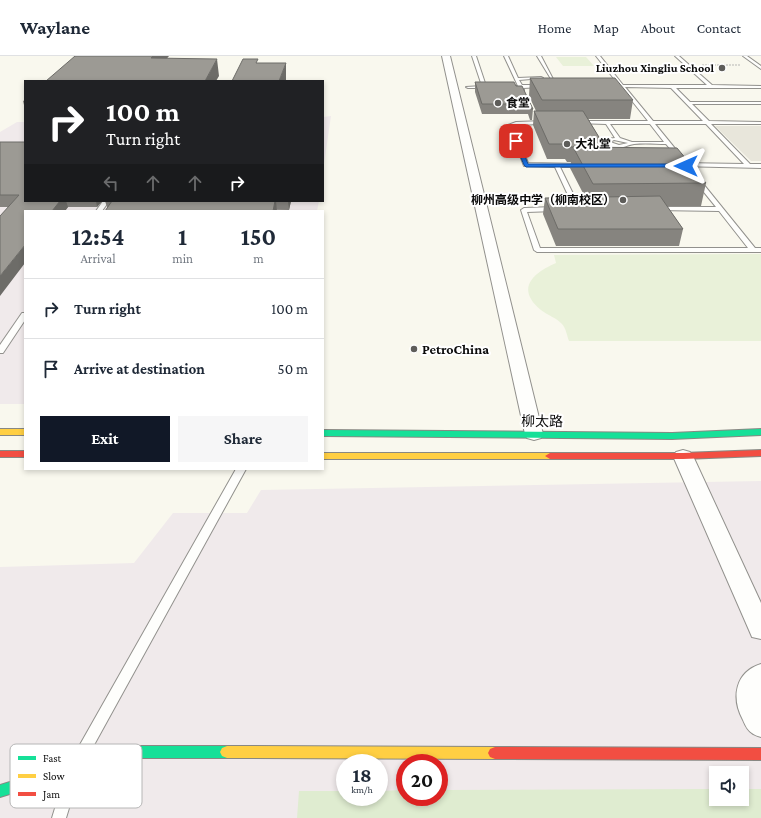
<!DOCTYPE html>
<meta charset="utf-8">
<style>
:root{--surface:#fff;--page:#f6f6f7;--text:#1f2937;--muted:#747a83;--line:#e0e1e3;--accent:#111827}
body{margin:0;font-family:"Crimson Pro","Noto Sans SC",serif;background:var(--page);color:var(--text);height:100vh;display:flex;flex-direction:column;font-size:15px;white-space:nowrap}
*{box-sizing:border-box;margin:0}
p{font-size:13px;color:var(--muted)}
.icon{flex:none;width:22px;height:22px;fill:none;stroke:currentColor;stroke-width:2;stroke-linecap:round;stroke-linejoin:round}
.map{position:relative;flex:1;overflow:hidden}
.side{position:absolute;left:24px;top:154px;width:300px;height:260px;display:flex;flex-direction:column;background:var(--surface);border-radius:0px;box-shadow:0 2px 6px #0003}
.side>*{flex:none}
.top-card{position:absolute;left:24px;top:24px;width:300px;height:122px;border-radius:0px;box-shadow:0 2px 6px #0003;background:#202124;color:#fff;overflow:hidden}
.tools{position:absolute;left:709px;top:710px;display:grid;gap:8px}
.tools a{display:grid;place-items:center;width:40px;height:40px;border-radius:0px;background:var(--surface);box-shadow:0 2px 6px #0003;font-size:20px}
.speed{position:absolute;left:336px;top:698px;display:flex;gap:8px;font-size:20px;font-weight:700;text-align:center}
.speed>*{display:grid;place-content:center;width:52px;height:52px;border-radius:50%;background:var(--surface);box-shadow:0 2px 6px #0003;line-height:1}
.speed small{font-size:10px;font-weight:400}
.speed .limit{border:6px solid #d22;background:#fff;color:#111}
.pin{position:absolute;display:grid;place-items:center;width:34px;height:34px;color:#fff;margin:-17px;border-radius:8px;box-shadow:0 2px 6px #0006}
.me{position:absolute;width:44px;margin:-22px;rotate:270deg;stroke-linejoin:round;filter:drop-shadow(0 0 3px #0008)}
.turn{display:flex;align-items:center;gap:14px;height:84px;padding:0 16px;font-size:18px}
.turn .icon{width:52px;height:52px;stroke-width:2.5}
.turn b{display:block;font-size:28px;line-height:34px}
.lanes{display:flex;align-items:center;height:38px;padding:0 16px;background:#0003;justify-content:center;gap:20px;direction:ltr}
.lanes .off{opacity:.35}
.eta{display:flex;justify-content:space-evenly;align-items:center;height:68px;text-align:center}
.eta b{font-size:24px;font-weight:700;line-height:28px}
.button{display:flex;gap:8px;margin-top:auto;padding:8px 16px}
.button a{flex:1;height:46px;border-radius:0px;background:var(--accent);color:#fff;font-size:16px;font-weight:700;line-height:46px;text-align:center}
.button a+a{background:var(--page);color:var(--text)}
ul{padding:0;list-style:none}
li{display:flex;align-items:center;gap:12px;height:60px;padding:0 16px;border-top:1px solid var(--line)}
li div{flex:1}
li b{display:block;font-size:15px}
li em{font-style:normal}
header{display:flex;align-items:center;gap:24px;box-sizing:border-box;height:56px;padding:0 20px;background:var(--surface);border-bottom:1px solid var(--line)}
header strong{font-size:19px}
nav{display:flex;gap:22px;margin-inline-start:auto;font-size:14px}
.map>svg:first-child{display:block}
.industrial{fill:#f0eaeb;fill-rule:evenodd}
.green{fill:#dfecd0}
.pitch{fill:#e9f1d9}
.plaza{fill:#e8e6db}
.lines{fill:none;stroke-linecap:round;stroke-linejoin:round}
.lane-casing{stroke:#92918d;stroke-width:2}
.street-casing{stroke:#92918d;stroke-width:2}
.fast-casing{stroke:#888883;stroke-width:2}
.slow-casing{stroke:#888883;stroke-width:2}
.jam-casing{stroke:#888883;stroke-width:2}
.path{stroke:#b7b7b5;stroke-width:1;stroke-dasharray:2 1;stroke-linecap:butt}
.lane{fill:#fefefc;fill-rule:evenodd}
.street{fill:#fefefc;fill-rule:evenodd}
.fast{fill:#16e098;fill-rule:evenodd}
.slow{fill:#ffcf43;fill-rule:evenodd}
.jam{fill:#f24e42;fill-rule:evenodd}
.wall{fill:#86847f}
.shaded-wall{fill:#6d6c68}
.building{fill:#9c9a94;stroke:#6d6c68}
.route{fill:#1a73e8;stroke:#114b97}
.poi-dot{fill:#5e5d5a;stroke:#fff;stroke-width:1.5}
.labels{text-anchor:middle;stroke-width:4;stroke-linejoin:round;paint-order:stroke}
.far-poi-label{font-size:12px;font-weight:bold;fill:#0a0a0a;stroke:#fff;text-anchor:end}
.poi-label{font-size:14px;font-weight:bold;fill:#0a0a0a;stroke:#fff;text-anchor:start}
.street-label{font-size:14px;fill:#0a0a0a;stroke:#fff}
.key{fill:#fff;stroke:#b6b6b6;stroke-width:1}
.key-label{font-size:11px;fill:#0a0a0a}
</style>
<header>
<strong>Waylane</strong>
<nav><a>Home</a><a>Map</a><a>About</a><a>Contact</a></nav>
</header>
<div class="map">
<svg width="761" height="762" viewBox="0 0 761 762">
<rect width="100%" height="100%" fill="#f9f8ee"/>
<path class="industrial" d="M331,60L323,115V61Z
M17,66H25V145H319L317,155H25V348H0V76Z
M761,425V762H0V511L134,507L173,457H247L261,434ZM345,707H379V741H345ZM405,707H439V741H405ZM716,717H742V743H716Z"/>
<path class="green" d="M716,733V743H742V733H761V762H297L299,735H345V741H379V735L405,734V741H439V734Z"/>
<path class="pitch" d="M556,1H586L594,10H563Z
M761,198V285H569C567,280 566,272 562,268C557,262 547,259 541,254C515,233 533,217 556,207L554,199Z"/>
<path class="plaza" d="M715,70H761V105H751Z"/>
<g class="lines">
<g class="lane-casing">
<path id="lane" d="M472,0H476L486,30H489V32H468L466,31L482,30Z
M504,0H508L518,22L541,21L543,22L519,24L522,29H542L543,31L523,32L524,34L522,35L519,32H509V30H518Z
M537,0H541L553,23H551Z
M596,0H600L623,29H707L675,0H679L712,29L761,30V32H676L690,46H761V48H692L709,65L761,66V68H711L750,108H761V112L678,110L677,109L680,107L744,108L706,68H655L682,101L679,103L666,88C656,88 645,87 634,88C623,90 616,97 605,86L606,83L615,82L606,68L575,67L577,65H648L621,31H609L610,29H619ZM625,31L671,32L703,65H653ZM610,68H650L664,86H632L620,82ZM614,84L628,87L619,89L610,86Z
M743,0H747L761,10V13Z
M545,65L547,67L513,70L528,107L584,108L585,109L582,111H560L580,152L579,153L574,152L555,111L524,110L508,69L516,66Z
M698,123L700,124L755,192H761V196H537L534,194L521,154L524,152L555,151L558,153L555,155L527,156L540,192H748L719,155L656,154V152L658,151H716L695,125Z
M103,145H109L102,155H96Z
M22,257H25V264L3,297H0V289Z
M236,413H246L83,709L78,711L73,709L71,705L73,701Z
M73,710L78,712L80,716L66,762H52L66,716L68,712Z"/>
</g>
<g class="street-casing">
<path id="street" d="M442,0H450L543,378L541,382L534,384L527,382L525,378Z
M683,394L690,396L693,400L761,547V583L752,581L749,574L673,400L676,396Z
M761,608V681C758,680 754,679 752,677C748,675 745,669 743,664C731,642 735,616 761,608Z"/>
</g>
<g class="fast-casing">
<path id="fast" d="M761,373V379L672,383L323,380V374L672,377Z
M141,690H227L232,692L234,696L232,700L227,702H141L74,718L0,741V729L74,706Z"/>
</g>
<g class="slow-casing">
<path id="slow" d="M0,373H25V379H0Z
M323,397H550L555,400L550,403H323Z
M227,690L495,691L500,693L502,697L500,701L495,703L227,702L222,700L220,696L222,692Z"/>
</g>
<g class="jam-casing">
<path id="jam" d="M761,394V400L683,403H550L545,400L550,397H683Z
M0,395H25V401H0Z
M495,691L761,692V704L495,703L490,701L488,697L490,693Z"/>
</g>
<path class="path" d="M702,9H741"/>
<use href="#lane" class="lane"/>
<use href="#street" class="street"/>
<use href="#fast" class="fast"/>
<use href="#slow" class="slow"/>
<use href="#jam" class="jam"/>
</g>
<path class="wall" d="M530,22L633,44L630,63H588L605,91L706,127L701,150H667L683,173L679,190H556L543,158L545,142L585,141L570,112L571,106H567L565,103H547L533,69L534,55H536L529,40Z
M475,26L516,30L533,53L532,64H530L528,58H482L475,36Z
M25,44V53L23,45Z
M0,86L25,145H102L97,151H68L65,155H25L8,151H0Z
M105,145H291L289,154L107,151Z"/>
<path class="shaded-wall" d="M153,0H169L153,19L151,2Z
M217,3L219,20L216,25H205Z
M286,7V25H279Z
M60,145H66L68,151L65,155H52Z
M96,145H102L97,151Z
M275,145H276L277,155H273Z
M288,145H291L289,154Z
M25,189V207L0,240V220Z"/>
<path class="building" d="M75,0H153L151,2L217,3L205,25H46Z
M243,3H258L256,7H286L279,25H232Z
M530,22H615L633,44H542Z
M475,26H514L516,30H522L533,53H531L529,48H482Z
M534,55H583L605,91H568L567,88H549Z
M0,86H25V145H60L52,155H25V189L0,220V160L19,139H0Z
M573,91L677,92L706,127L593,128Z
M660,140L683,173H558L545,142Z
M112,145H275L273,155H105Z"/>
<path class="route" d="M516,83L519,85L528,108H686L688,110L686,111H526L524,109L514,85Z"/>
<g class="poi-dot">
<circle cx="722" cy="12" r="4"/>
<circle cx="498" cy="47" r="4"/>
<circle cx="567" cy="88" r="4"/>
<circle cx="623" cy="144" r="4"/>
<circle cx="414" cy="293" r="4"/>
</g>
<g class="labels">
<g class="far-poi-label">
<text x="714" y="16">Liuzhou Xingliu School</text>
<text x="506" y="51" text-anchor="start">食堂</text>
<text x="575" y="92" text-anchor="start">大礼堂</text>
<text x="615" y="148">柳州高级中学（柳南校区）</text>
</g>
<g class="poi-label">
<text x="422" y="298">PetroChina</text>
</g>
<g class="street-label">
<text transform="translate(542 365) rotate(1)" y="5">柳太路</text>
</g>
</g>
<rect x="10" y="688" width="132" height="64" rx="6" class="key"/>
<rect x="18" y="700" width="18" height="4" fill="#16e098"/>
<rect x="18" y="718" width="18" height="4" fill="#ffcf43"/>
<rect x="18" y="736" width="18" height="4" fill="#f24e42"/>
<g class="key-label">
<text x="43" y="706">Fast</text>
<text x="43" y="724">Slow</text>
<text x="43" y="742">Jam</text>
</g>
</svg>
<div class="tools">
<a><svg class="icon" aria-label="sound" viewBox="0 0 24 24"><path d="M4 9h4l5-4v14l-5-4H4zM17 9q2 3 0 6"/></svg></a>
</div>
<div class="speed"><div>18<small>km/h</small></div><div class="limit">20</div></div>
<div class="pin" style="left:516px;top:85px;background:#d93025"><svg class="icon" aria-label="arrive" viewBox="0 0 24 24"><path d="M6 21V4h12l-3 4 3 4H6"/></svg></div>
<svg class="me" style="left:686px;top:110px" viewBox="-20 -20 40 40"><path d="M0-17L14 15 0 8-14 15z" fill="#1a73e8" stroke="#fff" stroke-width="4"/></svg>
<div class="top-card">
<div class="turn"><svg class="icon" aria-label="right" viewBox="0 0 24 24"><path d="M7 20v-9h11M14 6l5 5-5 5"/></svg><div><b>100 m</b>Turn right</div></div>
<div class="lanes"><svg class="icon off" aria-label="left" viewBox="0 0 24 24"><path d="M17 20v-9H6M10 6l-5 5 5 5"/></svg><svg class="icon off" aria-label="ahead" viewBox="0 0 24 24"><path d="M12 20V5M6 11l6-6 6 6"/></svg><svg class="icon off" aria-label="ahead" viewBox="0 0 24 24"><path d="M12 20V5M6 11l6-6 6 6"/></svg><svg class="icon" aria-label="right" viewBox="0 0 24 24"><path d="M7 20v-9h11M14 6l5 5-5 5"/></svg></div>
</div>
<section class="side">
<div class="eta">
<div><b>12:54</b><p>Arrival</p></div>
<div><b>1</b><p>min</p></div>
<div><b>150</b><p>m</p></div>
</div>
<ul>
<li><svg class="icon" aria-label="right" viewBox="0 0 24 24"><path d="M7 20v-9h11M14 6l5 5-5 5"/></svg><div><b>Turn right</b></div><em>100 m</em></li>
<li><svg class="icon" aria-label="arrive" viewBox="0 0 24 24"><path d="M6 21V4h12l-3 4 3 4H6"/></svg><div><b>Arrive at destination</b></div><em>50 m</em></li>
</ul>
<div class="button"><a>Exit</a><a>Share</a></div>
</section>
</div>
